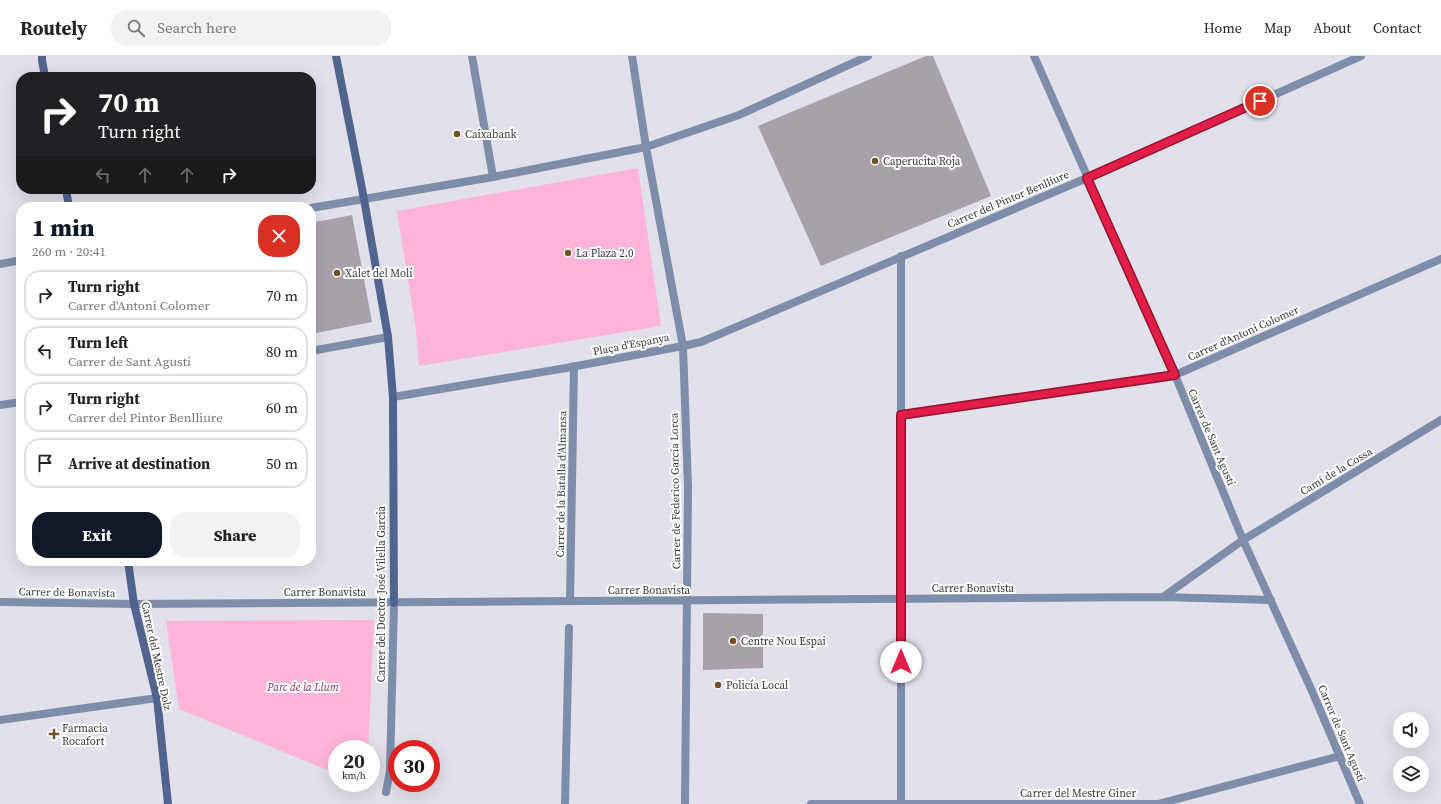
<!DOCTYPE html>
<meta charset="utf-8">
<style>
:root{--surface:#fff;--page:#f2f2f2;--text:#222;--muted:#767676;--line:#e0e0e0;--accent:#111827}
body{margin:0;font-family:"Source Serif 4",serif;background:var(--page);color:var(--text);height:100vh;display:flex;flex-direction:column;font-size:15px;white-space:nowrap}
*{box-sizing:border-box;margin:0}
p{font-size:13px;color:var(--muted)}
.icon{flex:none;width:22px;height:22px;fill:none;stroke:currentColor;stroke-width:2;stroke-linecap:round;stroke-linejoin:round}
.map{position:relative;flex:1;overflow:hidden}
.side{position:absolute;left:16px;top:146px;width:300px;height:364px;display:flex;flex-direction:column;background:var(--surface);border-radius:16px;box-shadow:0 4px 16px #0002}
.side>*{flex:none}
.banner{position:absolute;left:16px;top:16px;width:300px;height:122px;border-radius:16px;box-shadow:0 4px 16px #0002;background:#202124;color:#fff;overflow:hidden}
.controls{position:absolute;left:1393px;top:656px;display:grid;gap:8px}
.controls a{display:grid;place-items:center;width:36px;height:36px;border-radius:50%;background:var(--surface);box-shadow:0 4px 16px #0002;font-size:20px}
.speed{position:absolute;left:328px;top:684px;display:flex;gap:8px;font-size:20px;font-weight:700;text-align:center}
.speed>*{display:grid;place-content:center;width:52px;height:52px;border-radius:50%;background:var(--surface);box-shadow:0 4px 16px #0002;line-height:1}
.speed small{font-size:10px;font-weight:400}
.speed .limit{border:6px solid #d22;background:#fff;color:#111}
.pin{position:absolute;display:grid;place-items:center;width:34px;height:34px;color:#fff;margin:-17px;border:2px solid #fff;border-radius:50%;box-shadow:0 1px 4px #0007}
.me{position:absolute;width:44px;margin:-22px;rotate:0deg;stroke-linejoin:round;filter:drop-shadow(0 0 3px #0008)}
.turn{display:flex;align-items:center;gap:14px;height:84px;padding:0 16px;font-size:18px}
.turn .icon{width:52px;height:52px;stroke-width:2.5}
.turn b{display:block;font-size:28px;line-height:34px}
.lanes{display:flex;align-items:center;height:38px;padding:0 16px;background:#0003;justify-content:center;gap:20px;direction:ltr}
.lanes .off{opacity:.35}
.round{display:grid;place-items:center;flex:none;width:42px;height:42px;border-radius:16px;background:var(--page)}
.head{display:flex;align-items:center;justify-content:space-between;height:68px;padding:0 16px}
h1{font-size:24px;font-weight:800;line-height:30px;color:var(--accent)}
.button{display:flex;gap:8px;margin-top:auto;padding:8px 16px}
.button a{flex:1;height:46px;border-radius:16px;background:var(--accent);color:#fff;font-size:16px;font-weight:800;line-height:46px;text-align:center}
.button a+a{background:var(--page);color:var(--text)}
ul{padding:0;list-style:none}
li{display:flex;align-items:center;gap:12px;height:50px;margin:0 8px 6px;padding:0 8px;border:2px solid var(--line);border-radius:16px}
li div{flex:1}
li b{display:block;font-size:15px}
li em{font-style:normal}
header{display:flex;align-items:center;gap:24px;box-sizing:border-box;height:56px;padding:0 20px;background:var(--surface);border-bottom:1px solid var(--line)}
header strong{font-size:19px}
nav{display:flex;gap:22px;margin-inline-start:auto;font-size:14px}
.search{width:280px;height:36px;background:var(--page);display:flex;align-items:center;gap:10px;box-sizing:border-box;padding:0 14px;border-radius:16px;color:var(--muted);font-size:15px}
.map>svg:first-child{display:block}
.green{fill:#feb3d8}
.building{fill:#a9a1aa}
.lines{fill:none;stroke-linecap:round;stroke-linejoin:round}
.street{stroke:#7e8daa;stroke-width:8}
.secondary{stroke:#50648e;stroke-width:8}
.route-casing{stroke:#92132f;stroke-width:10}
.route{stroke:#e11d48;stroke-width:7}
.poi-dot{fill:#715227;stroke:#fff;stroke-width:1.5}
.labels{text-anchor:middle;stroke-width:4;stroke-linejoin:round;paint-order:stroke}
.poi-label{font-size:11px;fill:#38373c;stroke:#fff;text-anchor:start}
.street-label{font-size:11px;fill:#38373c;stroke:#fff}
.park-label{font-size:11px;font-style:italic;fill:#842b5e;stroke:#fff}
</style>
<header>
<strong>Routely</strong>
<div class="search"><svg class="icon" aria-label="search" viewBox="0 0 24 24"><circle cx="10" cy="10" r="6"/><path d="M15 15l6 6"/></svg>Search here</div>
<nav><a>Home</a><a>Map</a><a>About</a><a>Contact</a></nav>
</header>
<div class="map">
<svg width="1441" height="748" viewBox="0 0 1441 748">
<rect width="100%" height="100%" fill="#e1e0eb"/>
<path class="green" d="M638,112L661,270L419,310L416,274L397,155Z
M374,564L368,693H337V718L179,653L166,565Z"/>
<path class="building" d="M926,0H933L991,140L821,210L758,70Z
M352,159L372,266L311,278V167Z
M703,557L763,558V612L703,614Z"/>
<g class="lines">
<path class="street" d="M472,0L493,121
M1034,0L1175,319L1243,484L1312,635L1360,748
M311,152L493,121L646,91L739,59L868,0
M0,208L21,204
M311,295L388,281
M393,341L566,312L683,290L646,91L632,0
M0,349L21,346
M901,359L1175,319L1441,203
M1163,541L1243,484L1441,364
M570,545L574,310
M0,546L134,548L1163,541L1271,544
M0,664L157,642
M386,736L390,715L394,547
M565,748L569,572
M685,748L688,431L683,290L701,286L1087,122L1361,0
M811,748H1158L1340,700
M901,748V200"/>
<path class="secondary" d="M42,0V4L45,21
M336,0L364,143L388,281L393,341L394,547
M66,133L69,151
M128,505L134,548L157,642L168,748"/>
</g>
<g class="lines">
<g class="route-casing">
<path id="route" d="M901,606V359L1175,319L1087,122L1260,45"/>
</g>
<use href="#route" class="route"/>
</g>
<g class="poi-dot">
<circle cx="457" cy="78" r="4"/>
<circle cx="875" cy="105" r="4"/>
<circle cx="568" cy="197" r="4"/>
<circle cx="337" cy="217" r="4"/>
<circle cx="733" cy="585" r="4"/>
<circle cx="718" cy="629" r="4"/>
<path d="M52 672h4v4h4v4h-4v4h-4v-4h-4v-4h4z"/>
</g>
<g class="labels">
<g class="poi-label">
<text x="465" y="82">Caixabank</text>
<text x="883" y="109">Caperucita Roja</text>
<text x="576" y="201">La Plaza 2.0</text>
<text x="345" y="221">Xalet del Molí</text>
<text x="741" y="589">Centre Nou Espai</text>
<text x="726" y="633">Policía Local</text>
<text x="62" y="676">Farmacia<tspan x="62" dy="13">Rocafort</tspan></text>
</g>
<g class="street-label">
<text transform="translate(1008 143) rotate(-23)" y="4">Carrer del Pintor Benlliure</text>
<text transform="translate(1243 277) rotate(-24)" y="4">Carrer d'Antoni Colomer</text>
<text transform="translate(631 288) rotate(-11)" y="4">Plaça d'Espanya</text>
<text transform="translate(1212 381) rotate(67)" y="4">Carrer de Sant Agustí</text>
<text transform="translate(1336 415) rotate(-31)" y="4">Camí de la Cossa</text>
<text transform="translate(561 428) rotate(-89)" y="4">Carrer de la Batalla d'Almansa</text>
<text transform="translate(675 435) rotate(-91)" y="4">Carrer de Federico García Lorca</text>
<text x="973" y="536">Carrer Bonavista</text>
<text x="649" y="538">Carrer Bonavista</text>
<text transform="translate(67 536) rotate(1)" y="4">Carrer de Bonavista</text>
<text x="325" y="540">Carrer Bonavista</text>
<text transform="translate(381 538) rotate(-90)" y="4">Carrer del Doctor José Vilella Garcia</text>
<text transform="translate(157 600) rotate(78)" y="4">Carrer del Mestre Dolz</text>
<text transform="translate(1342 677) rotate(67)" y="4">Carrer de Sant Agustí</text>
<text x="1078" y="741">Carrer del Mestre Giner</text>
</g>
<g class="park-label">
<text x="303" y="635">Parc de la Llum</text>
</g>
</g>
</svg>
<div class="controls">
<a><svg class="icon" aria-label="sound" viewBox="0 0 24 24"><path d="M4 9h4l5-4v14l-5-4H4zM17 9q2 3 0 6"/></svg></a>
<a><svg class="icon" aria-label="layers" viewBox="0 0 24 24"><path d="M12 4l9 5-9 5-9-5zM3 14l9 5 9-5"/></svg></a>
</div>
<div class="speed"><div>20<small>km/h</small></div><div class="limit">30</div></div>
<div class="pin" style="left:1260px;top:45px;background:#d93025"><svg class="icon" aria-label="arrive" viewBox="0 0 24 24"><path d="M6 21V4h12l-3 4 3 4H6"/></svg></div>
<svg class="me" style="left:901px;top:606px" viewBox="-20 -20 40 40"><circle r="19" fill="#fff"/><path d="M0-13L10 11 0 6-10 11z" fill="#e11d48"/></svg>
<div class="banner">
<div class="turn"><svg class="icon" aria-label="right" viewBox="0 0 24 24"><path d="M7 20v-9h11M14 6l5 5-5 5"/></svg><div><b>70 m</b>Turn right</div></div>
<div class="lanes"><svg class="icon off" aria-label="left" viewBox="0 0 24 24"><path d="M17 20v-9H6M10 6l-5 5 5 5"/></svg><svg class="icon off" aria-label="ahead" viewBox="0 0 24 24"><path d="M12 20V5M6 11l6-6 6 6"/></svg><svg class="icon off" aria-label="ahead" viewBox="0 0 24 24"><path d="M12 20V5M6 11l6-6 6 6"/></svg><svg class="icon" aria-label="right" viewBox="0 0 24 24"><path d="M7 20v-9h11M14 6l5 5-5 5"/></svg></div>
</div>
<section class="side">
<div class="head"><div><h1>1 min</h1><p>260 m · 20:41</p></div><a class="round" style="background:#d93025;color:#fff"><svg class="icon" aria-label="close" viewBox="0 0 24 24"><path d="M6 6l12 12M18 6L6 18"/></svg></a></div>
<ul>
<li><svg class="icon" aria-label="right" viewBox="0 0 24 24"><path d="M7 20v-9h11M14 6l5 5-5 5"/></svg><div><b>Turn right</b><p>Carrer d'Antoni Colomer</p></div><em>70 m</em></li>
<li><svg class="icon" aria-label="left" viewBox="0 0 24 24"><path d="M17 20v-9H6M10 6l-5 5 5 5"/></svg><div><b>Turn left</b><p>Carrer de Sant Agustí</p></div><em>80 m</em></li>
<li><svg class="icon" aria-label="right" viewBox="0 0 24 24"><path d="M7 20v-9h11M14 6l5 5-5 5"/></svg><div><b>Turn right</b><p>Carrer del Pintor Benlliure</p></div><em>60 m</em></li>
<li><svg class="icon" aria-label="arrive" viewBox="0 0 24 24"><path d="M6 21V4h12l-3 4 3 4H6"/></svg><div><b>Arrive at destination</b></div><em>50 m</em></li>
</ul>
<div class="button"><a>Exit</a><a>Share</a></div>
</section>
</div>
